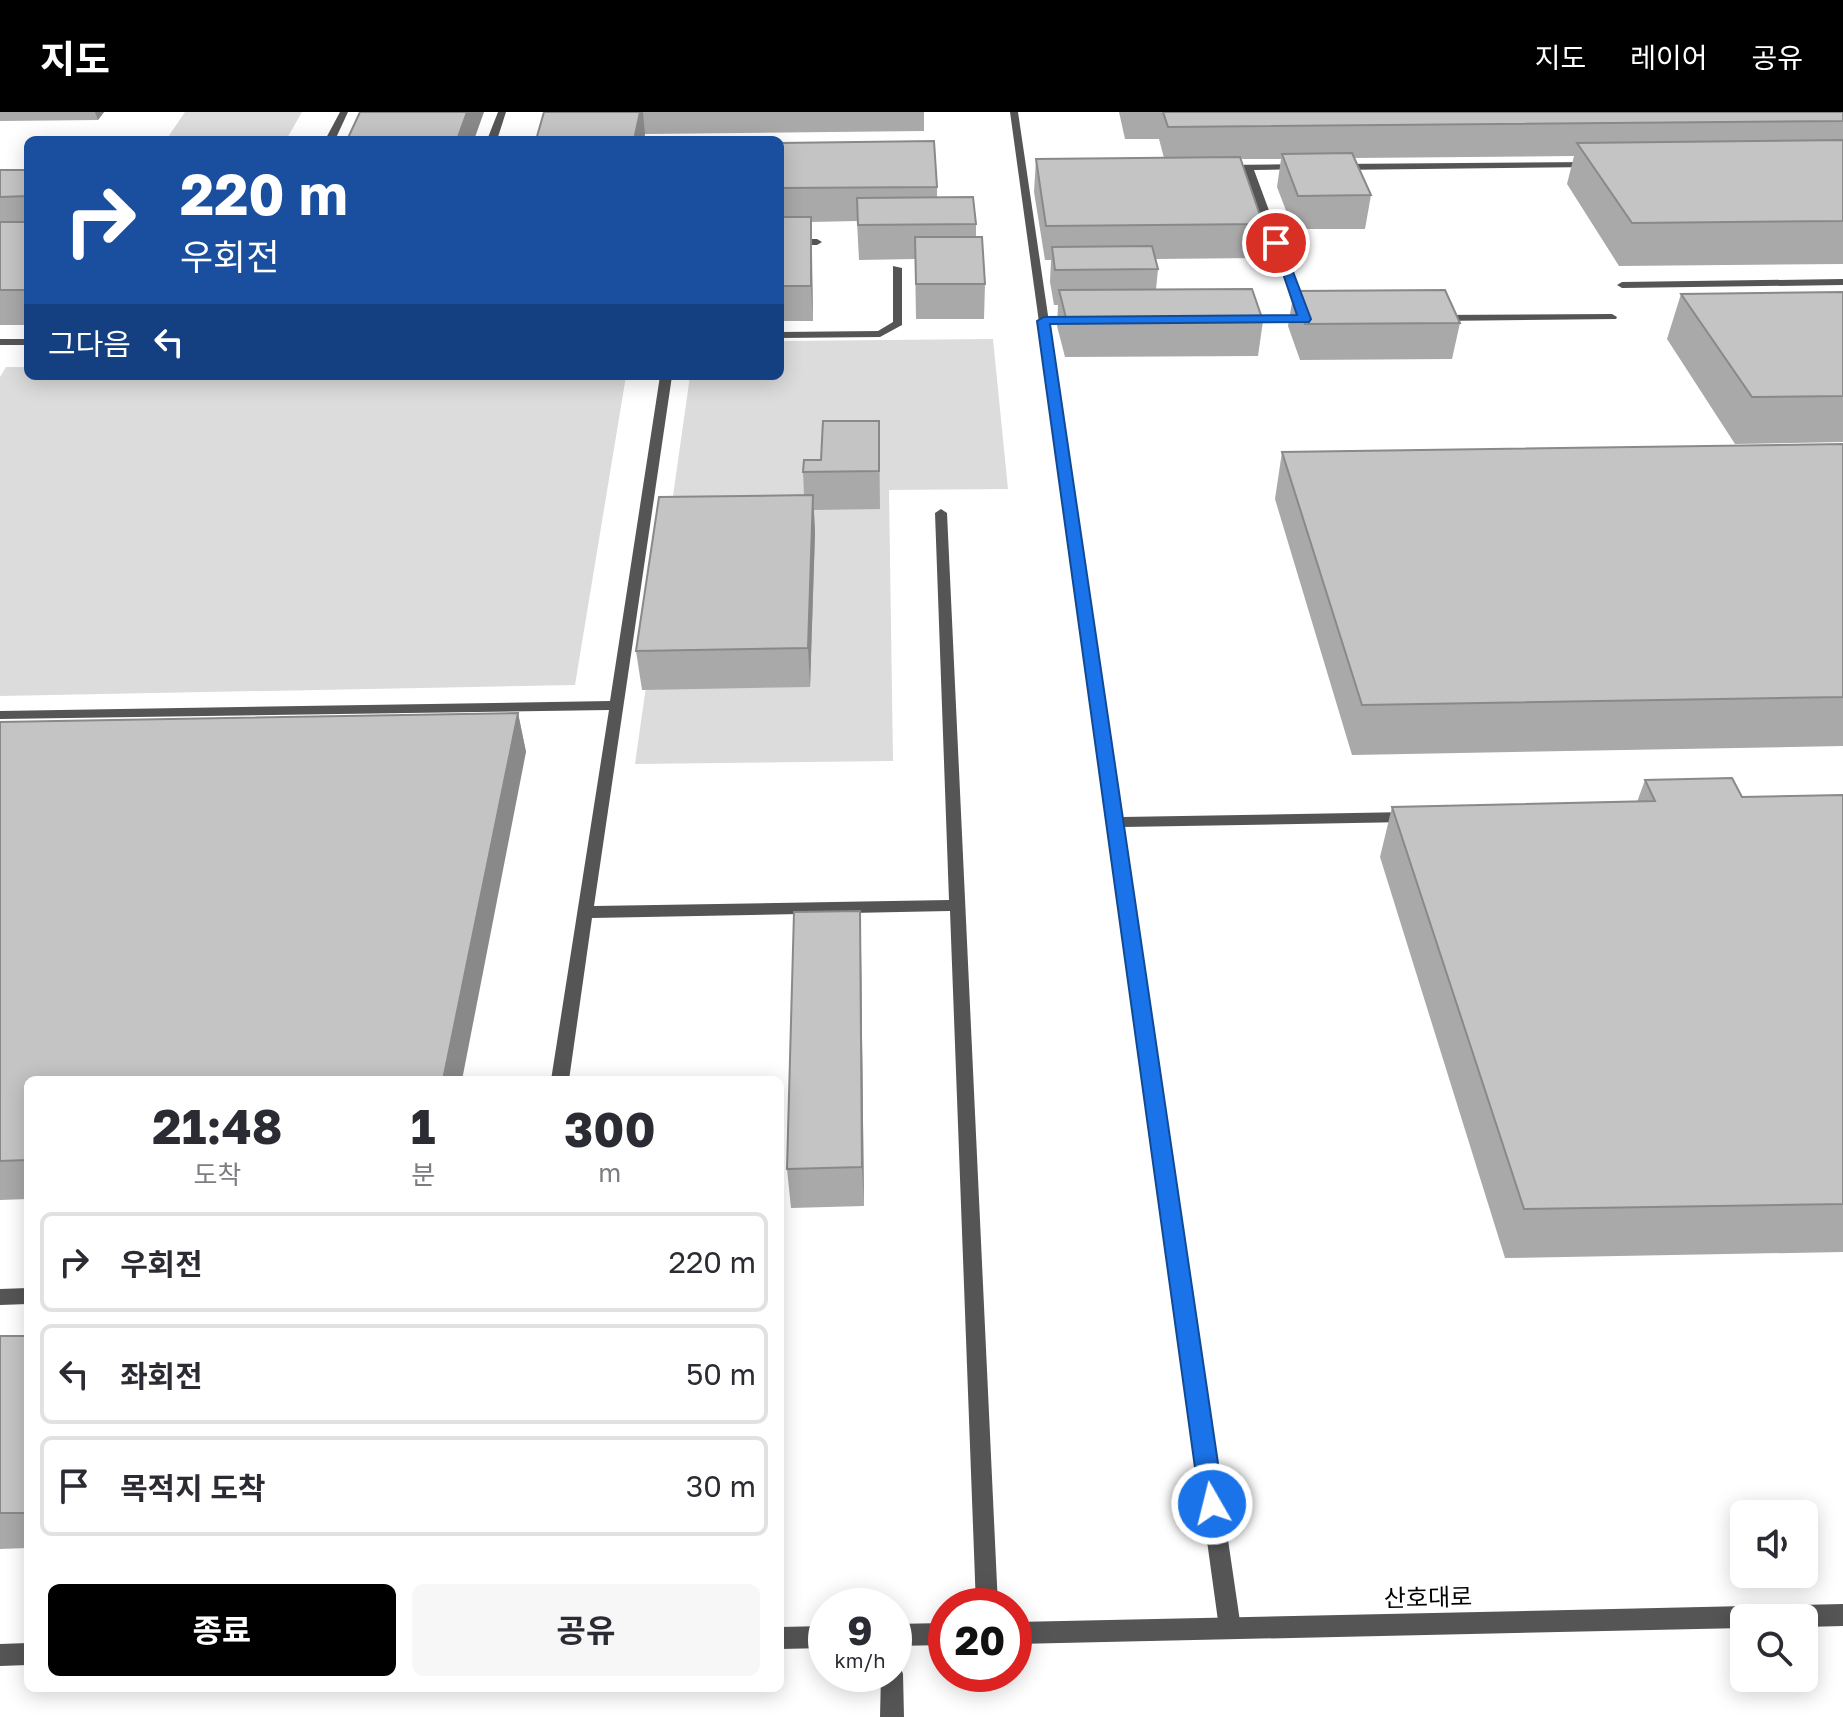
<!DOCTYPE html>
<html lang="ko">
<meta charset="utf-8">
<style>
:root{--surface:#fff;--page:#f7f7f7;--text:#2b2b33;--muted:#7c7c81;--line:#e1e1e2;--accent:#000}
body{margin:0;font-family:"Golos Text","Noto Sans KR",sans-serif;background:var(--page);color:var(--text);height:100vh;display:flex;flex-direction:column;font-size:30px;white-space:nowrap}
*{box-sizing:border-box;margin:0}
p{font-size:26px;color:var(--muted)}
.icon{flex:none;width:44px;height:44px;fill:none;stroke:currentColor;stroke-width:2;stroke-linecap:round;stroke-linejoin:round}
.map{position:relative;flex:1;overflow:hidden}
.sheet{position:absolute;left:24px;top:964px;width:760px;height:616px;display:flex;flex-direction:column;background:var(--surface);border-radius:12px;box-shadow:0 4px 20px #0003}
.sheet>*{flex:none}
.banner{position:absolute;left:24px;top:24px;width:760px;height:244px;border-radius:12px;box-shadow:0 4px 20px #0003;background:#1a4fa0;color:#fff;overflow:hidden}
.fabs{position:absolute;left:1730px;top:1388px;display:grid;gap:16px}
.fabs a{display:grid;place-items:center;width:88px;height:88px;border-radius:12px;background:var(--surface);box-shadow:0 4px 20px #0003;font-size:40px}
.speed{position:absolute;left:808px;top:1476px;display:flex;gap:16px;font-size:40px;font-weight:700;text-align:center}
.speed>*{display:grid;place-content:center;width:104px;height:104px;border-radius:50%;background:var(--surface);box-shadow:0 4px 20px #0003;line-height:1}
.speed small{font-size:20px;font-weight:400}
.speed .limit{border:12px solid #d22;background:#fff;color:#111}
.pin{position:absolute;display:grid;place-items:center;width:68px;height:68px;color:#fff;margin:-34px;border:4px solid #fff;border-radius:50%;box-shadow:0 2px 8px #0007}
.me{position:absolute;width:88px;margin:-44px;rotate:352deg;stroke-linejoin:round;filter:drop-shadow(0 0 6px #0008)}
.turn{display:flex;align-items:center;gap:28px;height:168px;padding:0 24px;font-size:36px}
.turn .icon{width:104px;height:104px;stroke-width:2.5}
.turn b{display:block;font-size:56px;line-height:68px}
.then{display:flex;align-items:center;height:76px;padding:0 24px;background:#0003;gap:16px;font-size:30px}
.eta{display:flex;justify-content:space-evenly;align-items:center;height:136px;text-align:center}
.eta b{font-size:48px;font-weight:700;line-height:56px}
.cta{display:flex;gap:16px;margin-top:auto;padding:16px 24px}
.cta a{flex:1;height:92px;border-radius:12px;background:var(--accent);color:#fff;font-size:32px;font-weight:700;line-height:92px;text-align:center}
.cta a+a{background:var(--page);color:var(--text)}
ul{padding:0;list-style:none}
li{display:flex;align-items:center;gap:24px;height:100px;margin:0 16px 12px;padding:0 8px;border:4px solid var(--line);border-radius:12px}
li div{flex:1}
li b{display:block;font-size:30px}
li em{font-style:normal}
header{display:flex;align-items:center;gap:48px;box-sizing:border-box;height:112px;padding:0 40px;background:var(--accent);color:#fff}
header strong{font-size:38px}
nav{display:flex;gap:44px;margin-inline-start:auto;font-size:28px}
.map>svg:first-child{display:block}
.green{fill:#dcdcdc}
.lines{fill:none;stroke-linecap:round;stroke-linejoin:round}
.lane{fill:#555;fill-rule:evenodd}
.street{fill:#555;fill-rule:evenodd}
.wall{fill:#a9a9a9}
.shaded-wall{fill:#898989}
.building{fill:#c4c4c4;stroke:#898989;stroke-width:2}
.route{fill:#1a73e8;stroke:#114b97;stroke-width:2}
.labels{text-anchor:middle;stroke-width:7;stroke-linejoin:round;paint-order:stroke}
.near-street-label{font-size:24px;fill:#000;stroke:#fff}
</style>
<header>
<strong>지도</strong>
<nav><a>지도</a><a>레이어</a><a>공유</a></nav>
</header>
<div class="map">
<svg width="1843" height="1605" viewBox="0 0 1843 1605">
<rect width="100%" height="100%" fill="#fff"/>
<path class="green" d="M185,0H302L286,28H166Z
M993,227L1008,377L889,378L893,649L635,652L690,264H780V229Z
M6,255H28V264H626L575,573L0,584V265Z"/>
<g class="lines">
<path class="lane" d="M1010,0H1018L1122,705L1409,700L1417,705L1409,710L1123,715L1241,1516L1238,1524L1230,1527L1222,1524L1219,1516Z
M1593,50L1596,51V55L1337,58L1332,55L1337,52Z
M1301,52L1304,53V57L1254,58L1306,198L1301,201L1296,198L1244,59H1225L1220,56L1225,53Z
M780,127H817L822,130L817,133H780Z
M893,154L902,156V213L880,225L780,226V220L878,219L893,210Z
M1843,167V173L1622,176L1617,173L1622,170Z
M1612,202L1617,205L1616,207L1437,209L1432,206L1437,203Z
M1241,204H1310L1315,207L1310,210L1237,209V205Z
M0,227H28V233H0Z
M660,264H672L594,794L949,788L935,401L941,397L947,401L998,1494H976L950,799L592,806L569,968H551L609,598L0,607V599L610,589Z
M28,1176V1192L0,1193V1177Z"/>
<path class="street" d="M340,0H348L335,28H325Z
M498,0H506L497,28H487Z
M1843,1492V1514L1804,1515V1506H1744V1516L1014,1532V1510Z
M946,1511V1533L894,1534V1512Z
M826,1514V1536L780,1537V1515Z
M28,1531V1553L0,1554V1532Z
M894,1551L900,1554L903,1562L904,1605H880L881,1562H894Z"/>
</g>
<path class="wall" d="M0,0H104L98,8L0,9Z
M544,0H924V19L645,22L644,28H536Z
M1119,0H1843V152L1619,154L1567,72L1574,44L1354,46L1371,83L1365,117H1293L1277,75L1281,47H1241L1263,112L1259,146L1155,147L1158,157L1156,178L1263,209L1258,244L1065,245L1057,214L1058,193H1054L1050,170L1051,148H1045L1034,80L1036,47L1164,46L1159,27H1125Z
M780,31L937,75V85L976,112V125L985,172L984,207H916L915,147L859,148L857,109L811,110L813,209H780Z
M0,58H28V213H0Z
M1294,179L1460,211L1452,247L1300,248L1288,214Z
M1843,180V330L1735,332L1667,227L1681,182Z
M879,309L880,397L814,398L815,421L810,575L642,578L636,539L804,383L803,360Z
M1843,332V634L1352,643L1275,387L1282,340Z
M518,601L526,640L28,968V1087L0,1088V610Z
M1645,668L1742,685L1843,683V1140L1505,1146L1380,745L1392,695L1637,690Z
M861,838L864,1094L791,1096L787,1057Z
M0,1224H28V1436L0,1437Z"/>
<path class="shaded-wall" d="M95,0H104L98,8Z
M467,0H484L474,28H457Z
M640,0H643L645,22L644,28H634Z
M811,105L812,139L813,209L811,174Z
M813,383L815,421L810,575L808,536Z
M518,601L526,640L462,968H443Z
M860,799L861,838L864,1094L862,1055Z"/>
<path class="building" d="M360,0H467L457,28H347Z
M544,0H640L634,28H536Z
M1163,0H1843V9L1168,15Z
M1843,28V109L1632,111L1577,31Z
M934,29L937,75L780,76V31Z
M1352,41L1371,83L1298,84L1282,42Z
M1240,45L1263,112L1046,114L1036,47Z
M0,58H28V84L0,85Z
M973,85L976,112L858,113L857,86Z
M780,105H811V174H780Z
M0,110H28V178H0Z
M915,125H982L985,172H916Z
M1152,134L1158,157L1055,158L1052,135Z
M1252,177L1263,209L1067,210L1059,178Z
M1445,178L1460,211L1305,212L1294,179Z
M1843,180V284L1752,285L1681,182Z
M823,309H879V359L803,360L804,348H821Z
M1843,332V585L1362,593L1282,340Z
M813,383L808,536L636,539L659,385Z
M518,601L443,968H28V1048L0,1049V610Z
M1732,666L1742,685L1843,683V1092L1524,1097L1392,695L1655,689L1645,668Z
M860,799L862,1055L787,1057L794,800Z
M0,1224H28V1401H0Z"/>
<path class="route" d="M1272,129L1282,131L1311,207L1309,210L1050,212L1224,1392L1221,1400L1212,1403L1204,1400L1200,1392L1037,209L1044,205L1297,203Z"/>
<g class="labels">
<g class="near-street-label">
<text transform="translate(1428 1486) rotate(-1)" y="8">산호대로</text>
</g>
</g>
</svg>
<div class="fabs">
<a><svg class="icon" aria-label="sound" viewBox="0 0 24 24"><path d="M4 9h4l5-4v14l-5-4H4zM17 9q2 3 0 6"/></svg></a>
<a><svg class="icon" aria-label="search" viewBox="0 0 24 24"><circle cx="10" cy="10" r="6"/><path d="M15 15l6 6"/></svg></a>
</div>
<div class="speed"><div>9<small>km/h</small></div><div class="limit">20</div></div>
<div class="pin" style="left:1276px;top:131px;background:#d93025"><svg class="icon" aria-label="arrive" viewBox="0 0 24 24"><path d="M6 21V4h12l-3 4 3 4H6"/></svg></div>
<svg class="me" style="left:1212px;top:1392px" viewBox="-20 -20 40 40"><circle r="17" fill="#1a73e8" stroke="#fff" stroke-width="3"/><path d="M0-11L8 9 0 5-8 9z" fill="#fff"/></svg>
<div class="banner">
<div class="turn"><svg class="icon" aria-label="right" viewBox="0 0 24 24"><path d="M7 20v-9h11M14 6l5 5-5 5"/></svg><div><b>220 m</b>우회전</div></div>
<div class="then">그다음<svg class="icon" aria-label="left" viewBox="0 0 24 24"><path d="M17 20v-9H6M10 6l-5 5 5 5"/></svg></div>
</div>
<section class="sheet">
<div class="eta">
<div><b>21:48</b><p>도착</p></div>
<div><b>1</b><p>분</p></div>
<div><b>300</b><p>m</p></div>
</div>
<ul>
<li><svg class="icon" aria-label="right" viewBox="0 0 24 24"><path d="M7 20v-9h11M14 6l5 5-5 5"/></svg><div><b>우회전</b></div><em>220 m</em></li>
<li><svg class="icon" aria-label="left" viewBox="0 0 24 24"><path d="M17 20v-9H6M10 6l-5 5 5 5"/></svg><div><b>좌회전</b></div><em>50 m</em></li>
<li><svg class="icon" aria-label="arrive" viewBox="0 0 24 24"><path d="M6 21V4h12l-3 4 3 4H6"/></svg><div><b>목적지 도착</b></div><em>30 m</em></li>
</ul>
<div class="cta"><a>종료</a><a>공유</a></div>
</section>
</div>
